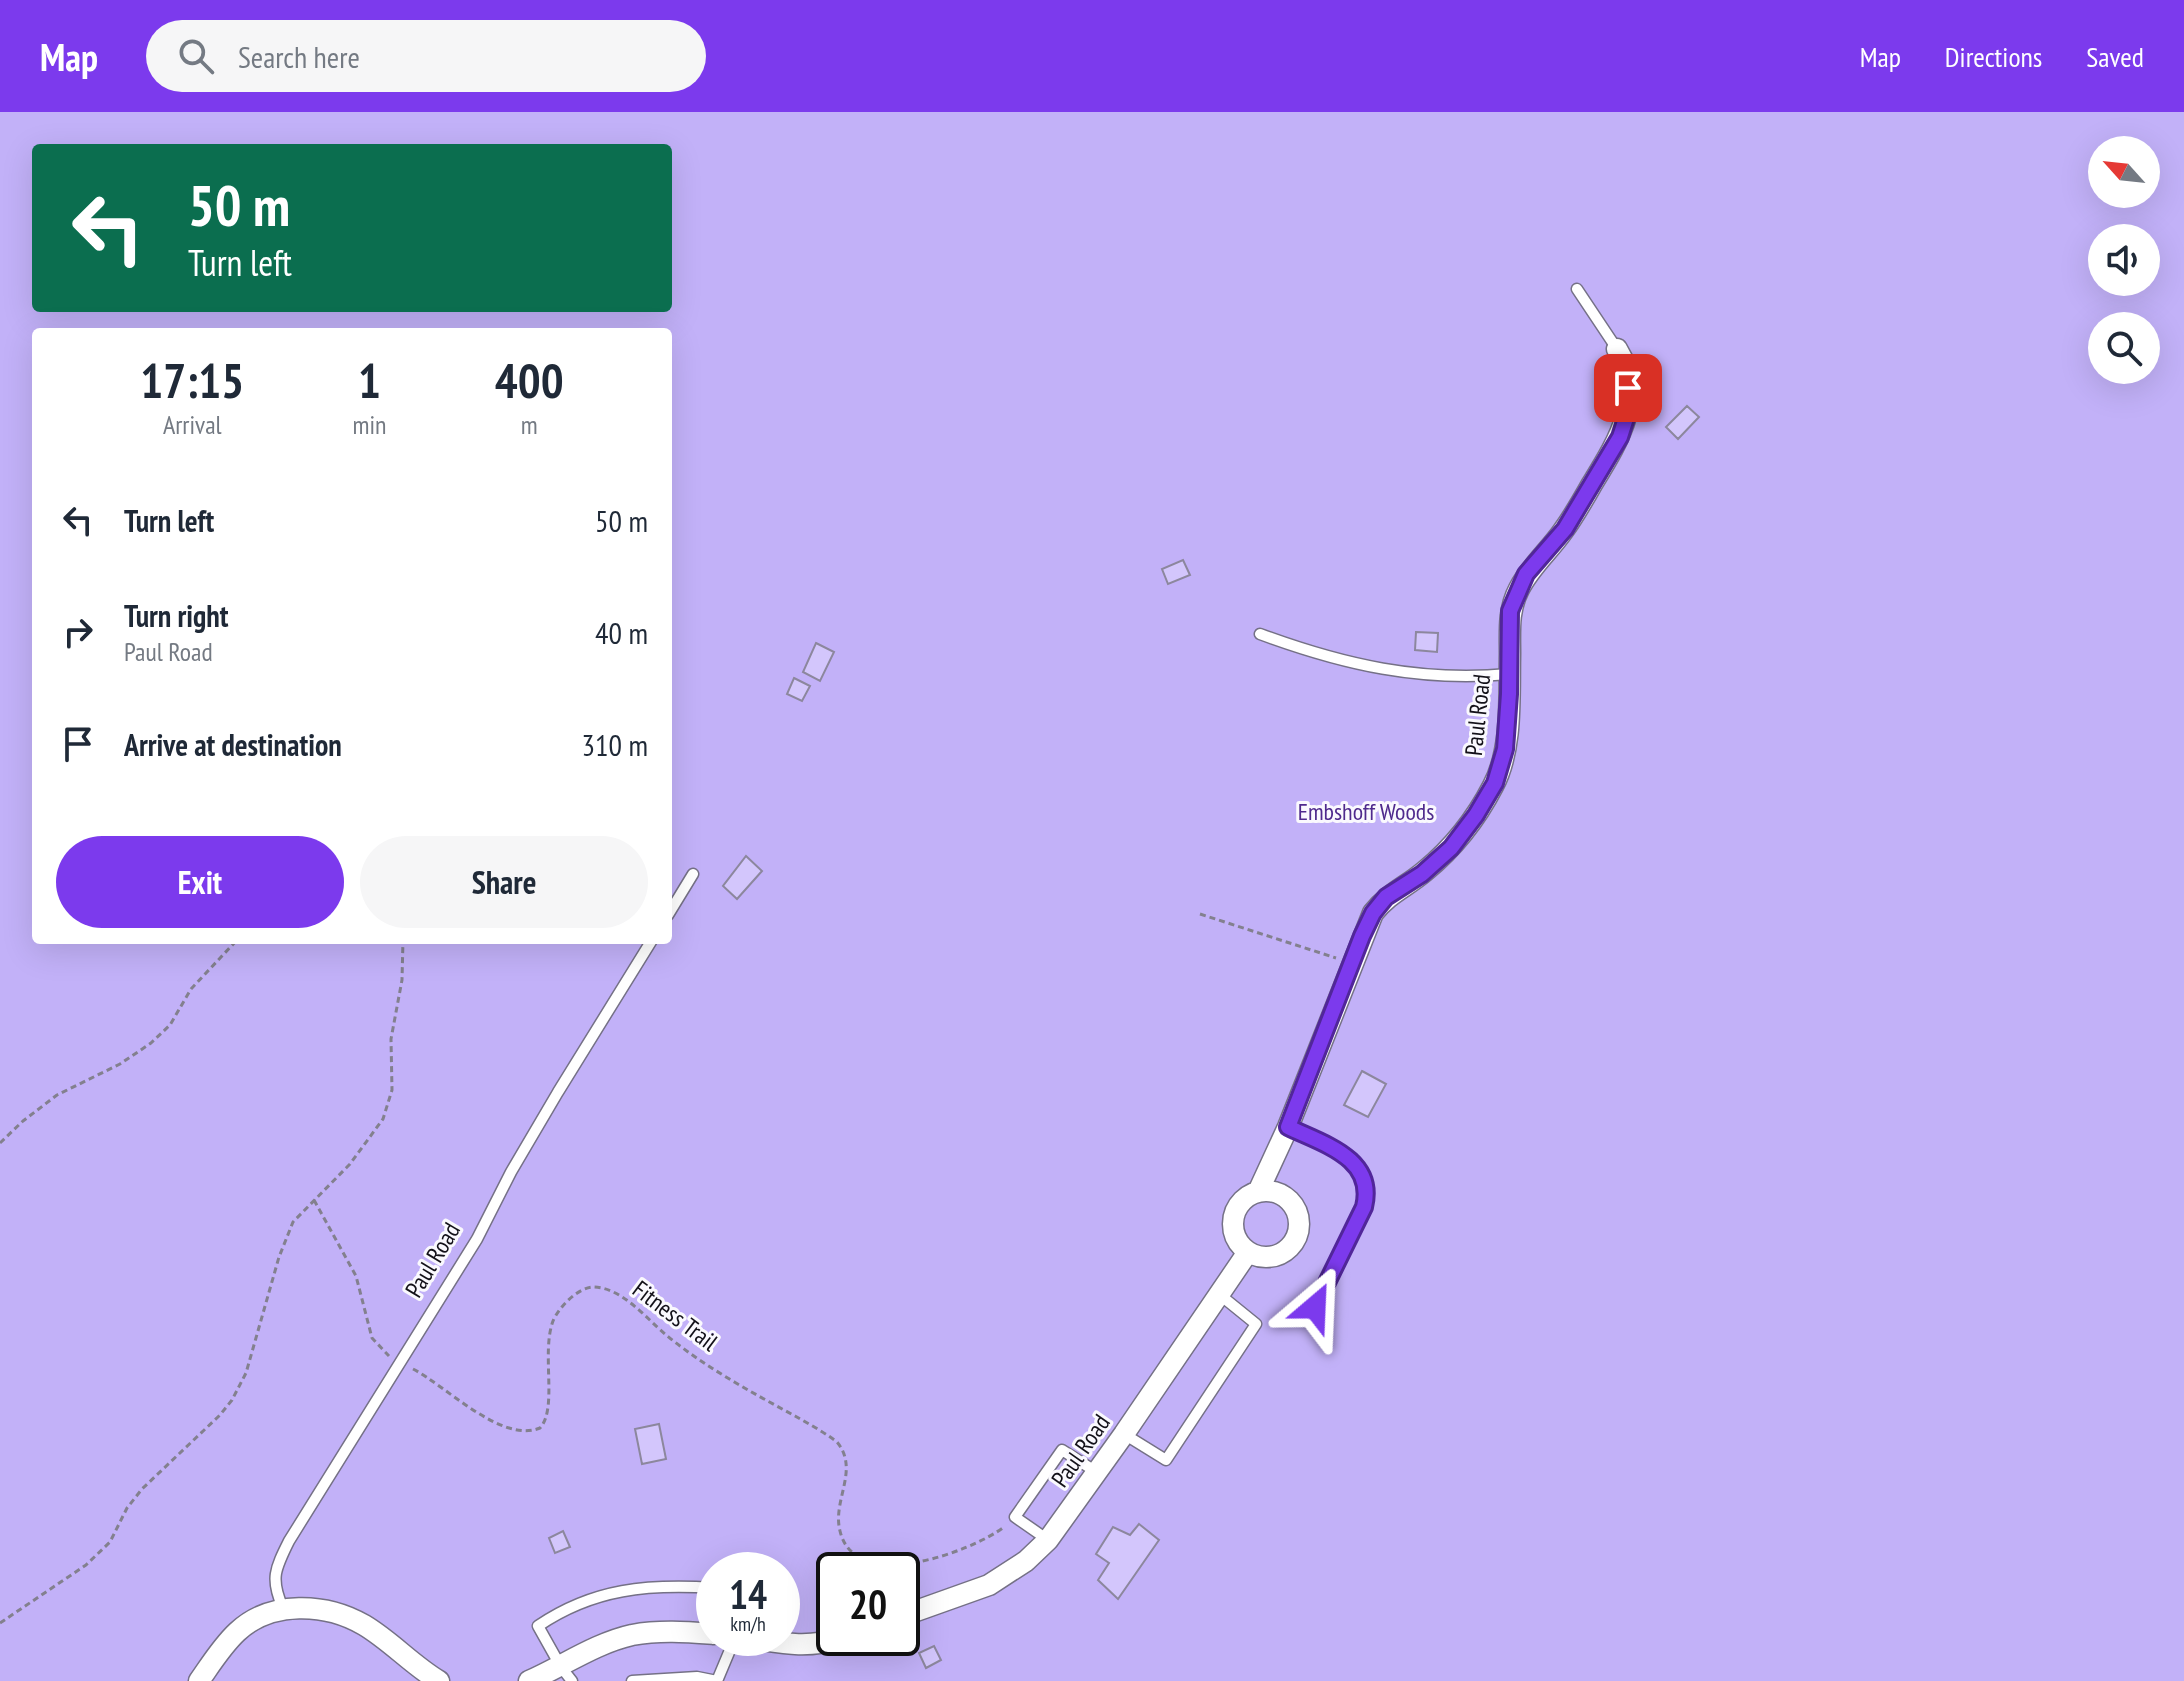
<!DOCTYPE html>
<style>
:root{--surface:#fff;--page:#f6f6f7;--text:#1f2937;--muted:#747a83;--accent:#7c3aed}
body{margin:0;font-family:"PT Sans Narrow",sans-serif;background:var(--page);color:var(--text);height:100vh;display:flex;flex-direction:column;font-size:30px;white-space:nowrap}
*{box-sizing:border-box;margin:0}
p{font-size:26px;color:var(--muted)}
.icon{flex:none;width:44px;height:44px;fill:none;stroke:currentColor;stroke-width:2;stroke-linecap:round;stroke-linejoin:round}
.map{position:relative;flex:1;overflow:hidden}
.sheet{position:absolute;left:32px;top:216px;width:640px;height:616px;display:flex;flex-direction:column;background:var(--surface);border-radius:8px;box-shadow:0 8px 32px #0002}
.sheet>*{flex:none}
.top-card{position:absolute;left:32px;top:32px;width:640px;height:168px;border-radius:8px;box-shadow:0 8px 32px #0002;background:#0b6e4f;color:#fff;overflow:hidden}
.needle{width:52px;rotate:297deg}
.controls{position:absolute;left:2088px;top:24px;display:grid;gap:16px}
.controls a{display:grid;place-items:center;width:72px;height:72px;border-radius:50%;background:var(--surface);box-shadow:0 8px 32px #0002;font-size:40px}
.speed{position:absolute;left:696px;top:1440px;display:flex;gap:16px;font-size:40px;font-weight:700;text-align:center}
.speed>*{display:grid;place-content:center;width:104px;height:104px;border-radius:50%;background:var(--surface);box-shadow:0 8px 32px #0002;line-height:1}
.speed small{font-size:20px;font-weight:400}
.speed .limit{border:4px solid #111;border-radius:12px;background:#fff;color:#111}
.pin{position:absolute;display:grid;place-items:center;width:68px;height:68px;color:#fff;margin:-34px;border-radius:16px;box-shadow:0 4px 12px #0006}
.me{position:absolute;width:88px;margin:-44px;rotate:26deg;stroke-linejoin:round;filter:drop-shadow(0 0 6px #0008)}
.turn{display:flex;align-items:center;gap:28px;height:168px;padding:0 24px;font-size:36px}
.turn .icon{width:104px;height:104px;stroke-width:2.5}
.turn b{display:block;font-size:56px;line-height:68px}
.eta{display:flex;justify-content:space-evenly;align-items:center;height:136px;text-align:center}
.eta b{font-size:48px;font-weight:600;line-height:56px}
.button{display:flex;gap:16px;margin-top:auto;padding:16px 24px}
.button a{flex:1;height:92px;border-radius:48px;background:var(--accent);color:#fff;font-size:32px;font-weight:600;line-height:92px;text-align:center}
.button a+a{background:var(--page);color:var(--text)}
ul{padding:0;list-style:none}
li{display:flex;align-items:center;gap:24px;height:112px;padding:0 24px}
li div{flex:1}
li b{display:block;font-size:30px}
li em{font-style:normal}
header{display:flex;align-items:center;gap:48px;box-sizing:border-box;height:112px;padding:0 40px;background:var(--accent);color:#fff}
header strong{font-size:38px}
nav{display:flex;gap:44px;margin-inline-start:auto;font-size:28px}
.search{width:560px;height:72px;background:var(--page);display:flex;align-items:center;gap:20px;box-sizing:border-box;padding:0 28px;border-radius:44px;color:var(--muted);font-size:30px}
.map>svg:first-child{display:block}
.green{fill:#c2b1f8;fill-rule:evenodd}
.building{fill:#d3c6fc;stroke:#8c879d;stroke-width:2}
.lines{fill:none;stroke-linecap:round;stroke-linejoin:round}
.lane-casing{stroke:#757186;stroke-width:13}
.street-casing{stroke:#757186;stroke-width:23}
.path{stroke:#83808e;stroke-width:3;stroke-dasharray:6 4;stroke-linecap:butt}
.lane{stroke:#fff;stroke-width:10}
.street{stroke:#fff;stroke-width:20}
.route-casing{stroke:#51269a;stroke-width:20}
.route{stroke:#7c3aed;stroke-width:14}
.labels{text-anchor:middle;stroke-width:6;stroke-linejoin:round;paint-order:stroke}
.street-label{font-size:24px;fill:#131119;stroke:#faf9fe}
.park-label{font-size:24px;fill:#4f2a8d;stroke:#faf9fe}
</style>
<header>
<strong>Map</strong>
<div class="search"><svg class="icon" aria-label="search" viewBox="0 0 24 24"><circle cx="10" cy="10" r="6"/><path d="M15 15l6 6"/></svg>Search here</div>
<nav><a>Map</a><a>Directions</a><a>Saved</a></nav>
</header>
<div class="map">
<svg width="2184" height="1569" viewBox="0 0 2184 1569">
<rect width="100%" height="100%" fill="#ede9fd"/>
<path class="green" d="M0,0H2184V1569H0ZM36,36H668V196H36ZM2102,38H2146V82H2102ZM2102,126H2146V170H2102ZM2102,214H2146V258H2102ZM36,220H668V828H36ZM714,1458H782V1526H714ZM834,1458H902V1526H834Z"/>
<path class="building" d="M1687,294L1699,305L1678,327L1666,315Z
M1183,448L1190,463L1168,472L1162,457Z
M1416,520L1438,521L1437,540L1415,538Z
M816,531L834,540L820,569L803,560Z
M794,566L810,574L802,589L787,582Z
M746,744L762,759L737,787L723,774Z
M1362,959L1386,972L1368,1005L1344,993Z
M659,1312L666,1347L642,1352L635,1317Z
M1139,1412L1159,1428L1118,1487L1098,1468L1109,1451L1096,1442L1113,1415L1130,1423Z
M563,1419L570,1435L555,1441L549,1426Z
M934,1534L941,1548L926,1556L919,1541Z"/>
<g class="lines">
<g class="lane-casing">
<path id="lane" d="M1577,177L1617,237
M1260,522C1344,553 1420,570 1509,562
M668,803L693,762
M1288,1015C1323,1032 1376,1046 1364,1095L1315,1195
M1124,1322L1166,1348L1256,1212L1219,1182
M1048,1428L1015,1405L1062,1338L1098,1361
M283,1496C270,1467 275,1457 289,1429L477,1127L511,1060L558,980L652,828
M572,1569L561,1555L538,1514C594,1476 648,1472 714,1476
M632,1569L697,1565L717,1569L735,1526"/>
</g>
<g class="street-casing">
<path id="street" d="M1233 1112a33 33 0 1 1 66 0a33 33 0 1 1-66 0Z
M1258,1080L1288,1015L1373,801C1389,781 1406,775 1425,759C1453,736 1476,707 1493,674C1513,637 1509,584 1510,542C1510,519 1508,498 1519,477C1530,455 1549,439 1563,419C1574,404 1583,388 1592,372C1617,331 1647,285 1617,237
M902,1504L989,1473L1026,1449L1048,1428L1124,1322L1248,1140
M749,1526C781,1531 808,1537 840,1526
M199,1569C211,1552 222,1534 237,1520C271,1488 326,1491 364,1513C391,1529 412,1553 439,1569
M529,1569C563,1554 596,1531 632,1523C660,1518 686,1520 714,1522"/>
</g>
<path class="path" d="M1200,802L1336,846
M0,1031L23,1009L57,983L120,952L151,931L170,913L191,877L237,828
M314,1088L356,1164L372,1226L389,1244
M413,1257C446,1274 502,1332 540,1316C558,1296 541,1241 553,1209C559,1195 578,1175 594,1175C622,1176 645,1205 665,1222C703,1254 751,1280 795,1304C809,1312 824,1320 837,1330C860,1358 832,1388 840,1419C855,1483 971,1440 1004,1415
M0,1511L86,1453L110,1430L127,1396L142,1377L220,1303L232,1288L246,1261L279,1145L293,1110L350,1052L383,1007L392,978L391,927L402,868L403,828"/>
<use href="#lane" class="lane"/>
<use href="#street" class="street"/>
</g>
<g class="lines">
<g class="route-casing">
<path id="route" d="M1315,1195L1364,1095C1376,1046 1323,1032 1288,1015L1362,824L1373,801L1386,785L1422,762L1451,736L1476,703L1495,671L1505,637L1509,582L1510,499L1526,462L1565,417L1620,325L1627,303L1628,276"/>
</g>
<use href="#route" class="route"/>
</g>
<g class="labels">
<g class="street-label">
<text transform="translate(1478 603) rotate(-84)" y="8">Paul Road</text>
<text transform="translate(433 1148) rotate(-59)" y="8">Paul Road</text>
<text transform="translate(675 1204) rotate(37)" y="8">Fitness Trail</text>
<text transform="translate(1081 1339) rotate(-55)" y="8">Paul Road</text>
</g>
<g class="park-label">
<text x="1366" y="708">Embshoff Woods</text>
</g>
</g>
</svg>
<div class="controls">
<a><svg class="needle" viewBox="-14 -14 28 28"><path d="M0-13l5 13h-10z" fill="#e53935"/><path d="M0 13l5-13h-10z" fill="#747a83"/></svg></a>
<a><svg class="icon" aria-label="sound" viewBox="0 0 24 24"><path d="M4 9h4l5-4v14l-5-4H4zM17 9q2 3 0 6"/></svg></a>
<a><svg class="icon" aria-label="search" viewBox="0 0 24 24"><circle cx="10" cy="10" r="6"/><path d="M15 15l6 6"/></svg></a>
</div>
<div class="speed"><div>14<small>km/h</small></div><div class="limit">20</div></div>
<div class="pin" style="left:1628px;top:276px;background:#d93025"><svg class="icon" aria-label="arrive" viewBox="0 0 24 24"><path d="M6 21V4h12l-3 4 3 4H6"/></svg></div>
<svg class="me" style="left:1315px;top:1195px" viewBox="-20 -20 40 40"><path d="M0-17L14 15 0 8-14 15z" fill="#7c3aed" stroke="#fff" stroke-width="4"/></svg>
<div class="top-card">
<div class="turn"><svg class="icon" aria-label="left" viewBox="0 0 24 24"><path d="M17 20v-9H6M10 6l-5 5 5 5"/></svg><div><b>50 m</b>Turn left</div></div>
</div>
<section class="sheet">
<div class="eta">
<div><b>17:15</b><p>Arrival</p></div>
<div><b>1</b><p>min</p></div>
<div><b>400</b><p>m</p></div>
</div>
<ul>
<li><svg class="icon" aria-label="left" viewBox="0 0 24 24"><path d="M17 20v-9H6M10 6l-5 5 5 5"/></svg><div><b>Turn left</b></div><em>50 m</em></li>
<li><svg class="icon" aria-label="right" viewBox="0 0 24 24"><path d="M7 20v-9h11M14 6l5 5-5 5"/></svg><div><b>Turn right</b><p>Paul Road</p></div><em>40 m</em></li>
<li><svg class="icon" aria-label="arrive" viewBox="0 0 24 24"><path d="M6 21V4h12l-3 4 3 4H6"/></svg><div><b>Arrive at destination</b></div><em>310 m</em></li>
</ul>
<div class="button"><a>Exit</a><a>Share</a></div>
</section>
</div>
